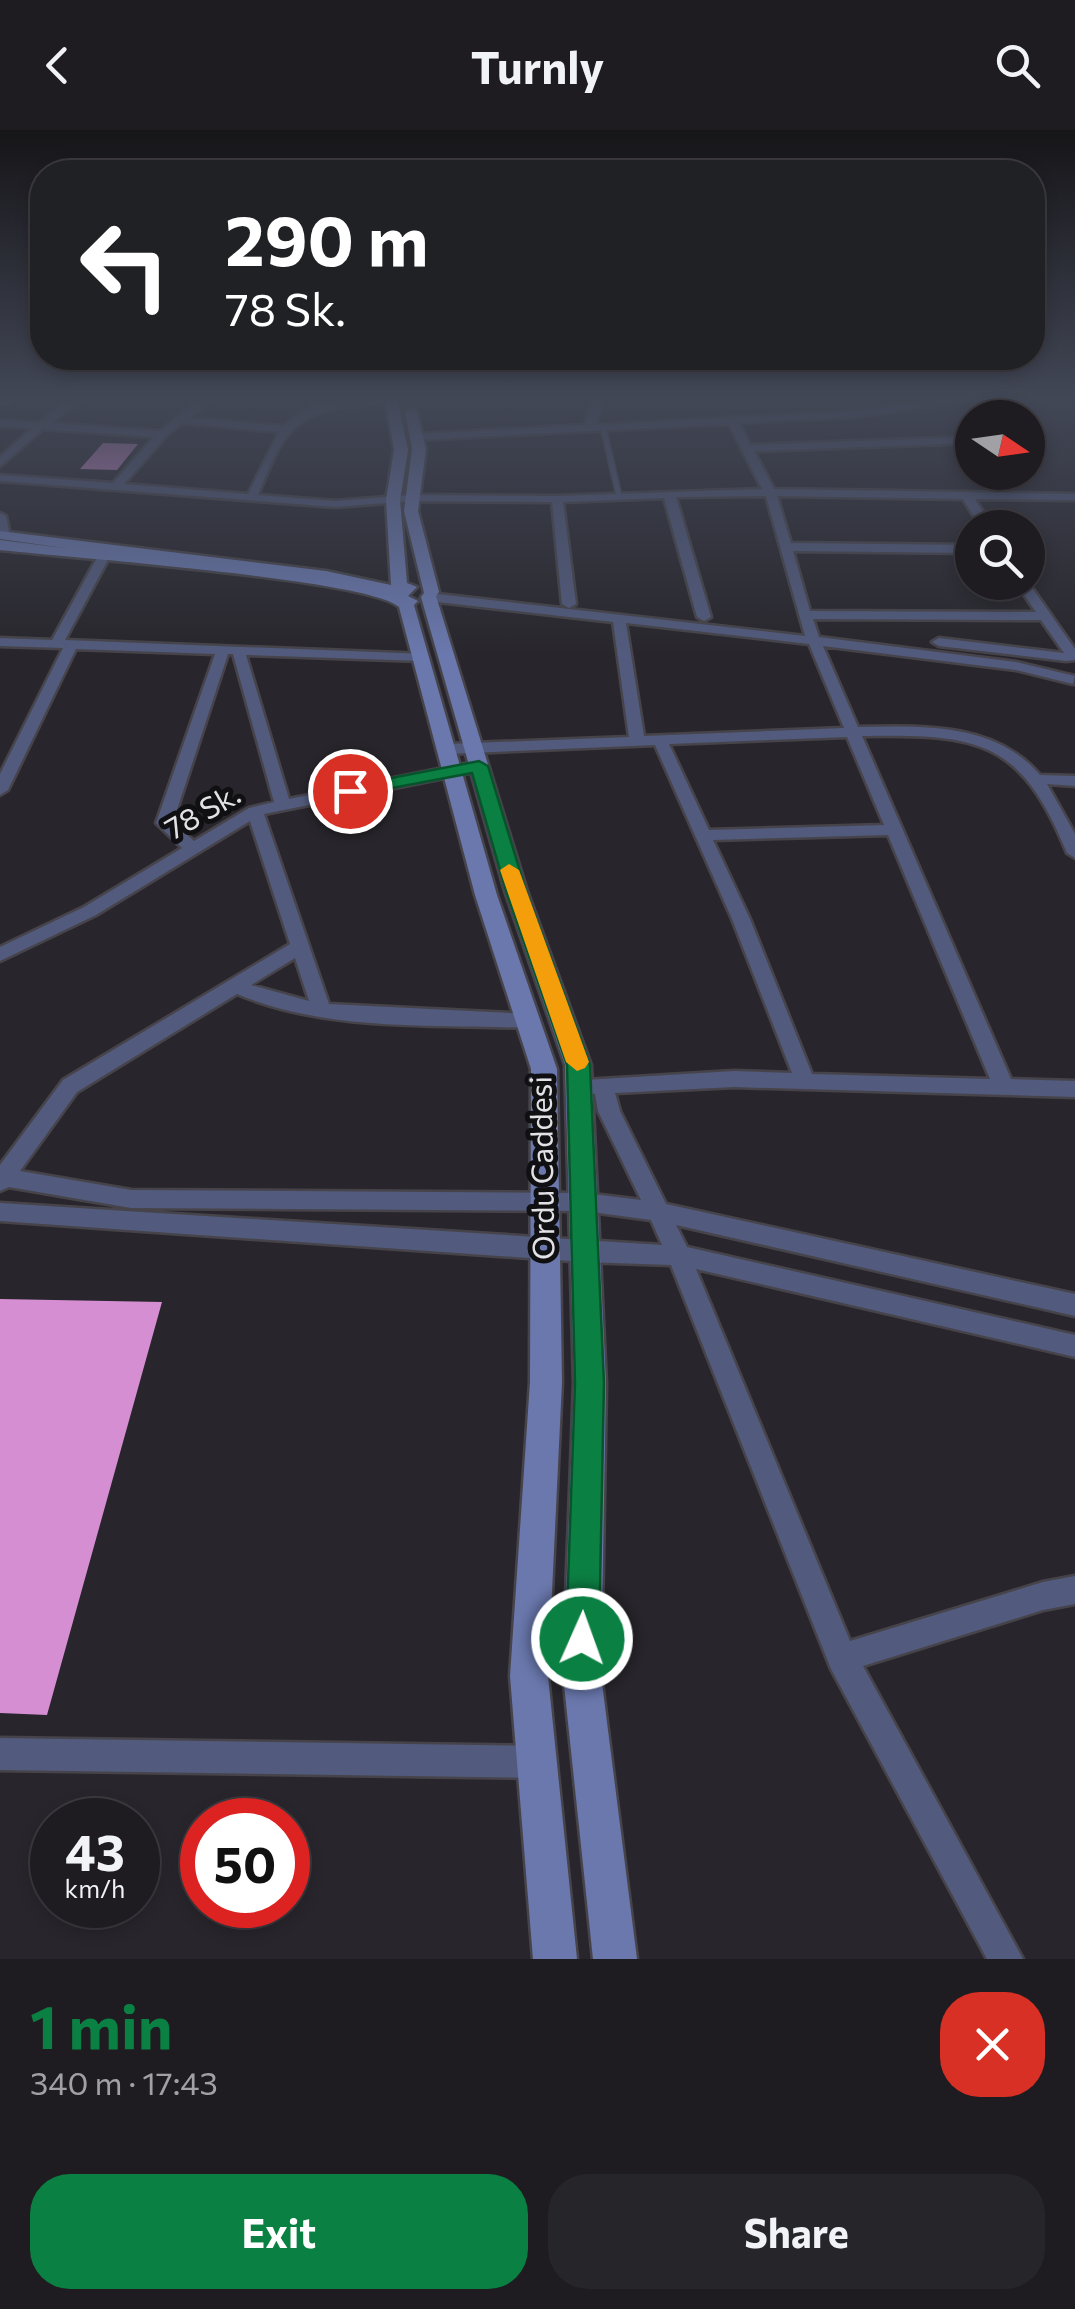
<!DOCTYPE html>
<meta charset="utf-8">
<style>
:root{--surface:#1e1c21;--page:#26252a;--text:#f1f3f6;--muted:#a1a1a5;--line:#3c3a3f;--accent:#0b8043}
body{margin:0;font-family:Commissioner,sans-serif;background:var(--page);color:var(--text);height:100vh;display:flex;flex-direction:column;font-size:38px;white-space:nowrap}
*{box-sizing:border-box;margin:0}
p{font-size:32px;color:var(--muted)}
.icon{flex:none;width:55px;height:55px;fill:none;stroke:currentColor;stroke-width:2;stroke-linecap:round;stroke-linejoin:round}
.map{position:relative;height:1829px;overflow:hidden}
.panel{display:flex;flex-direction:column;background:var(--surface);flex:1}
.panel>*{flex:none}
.hud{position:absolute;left:30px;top:30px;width:1015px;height:210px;border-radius:40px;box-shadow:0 5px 15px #0003,0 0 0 2px var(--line);background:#202124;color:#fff;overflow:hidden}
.needle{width:65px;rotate:103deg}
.tools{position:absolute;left:955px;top:270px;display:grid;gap:20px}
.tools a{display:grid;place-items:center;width:90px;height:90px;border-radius:50%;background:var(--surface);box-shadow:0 5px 15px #0003,0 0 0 2px var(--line);font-size:50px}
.speed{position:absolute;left:30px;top:1668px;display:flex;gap:20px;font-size:50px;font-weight:700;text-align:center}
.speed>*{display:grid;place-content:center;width:130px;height:130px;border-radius:50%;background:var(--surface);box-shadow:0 5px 15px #0003,0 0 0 2px var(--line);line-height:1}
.speed small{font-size:25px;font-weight:400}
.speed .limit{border:15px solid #d22;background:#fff;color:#111}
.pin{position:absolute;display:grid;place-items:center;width:85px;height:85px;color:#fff;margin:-42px;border:5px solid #fff;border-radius:50%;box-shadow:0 2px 10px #0007}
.me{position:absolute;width:110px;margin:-55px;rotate:2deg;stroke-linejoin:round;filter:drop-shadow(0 0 8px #0008)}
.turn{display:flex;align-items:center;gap:35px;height:210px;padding:0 30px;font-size:45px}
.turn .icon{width:130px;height:130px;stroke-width:2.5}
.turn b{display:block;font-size:70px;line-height:85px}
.round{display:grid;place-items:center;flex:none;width:105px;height:105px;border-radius:40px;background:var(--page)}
.overview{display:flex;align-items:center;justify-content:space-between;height:170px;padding:0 30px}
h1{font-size:60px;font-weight:700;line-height:75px;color:var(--accent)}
.action{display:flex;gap:20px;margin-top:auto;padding:20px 30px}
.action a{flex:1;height:115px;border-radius:40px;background:var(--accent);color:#fff;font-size:40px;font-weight:700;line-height:115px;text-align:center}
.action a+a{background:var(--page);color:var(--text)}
header{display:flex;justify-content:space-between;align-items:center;height:130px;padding:0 30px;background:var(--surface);font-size:45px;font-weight:700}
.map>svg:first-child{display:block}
.building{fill:#d58ed2}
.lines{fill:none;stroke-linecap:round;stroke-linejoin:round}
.lane-casing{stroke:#46444a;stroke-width:8}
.street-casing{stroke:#46444a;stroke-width:5}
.secondary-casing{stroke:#46444a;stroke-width:5}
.lane{stroke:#525b7d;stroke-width:5}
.street{fill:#525b7d;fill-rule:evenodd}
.secondary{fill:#6a78ad;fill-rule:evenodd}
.route{fill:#0b8043;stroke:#07532c;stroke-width:2.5}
.slow{fill:#f59e0b}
.labels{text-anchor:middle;stroke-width:10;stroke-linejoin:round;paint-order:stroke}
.street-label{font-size:30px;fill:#e2e1e5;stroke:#101012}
</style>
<header><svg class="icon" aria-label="back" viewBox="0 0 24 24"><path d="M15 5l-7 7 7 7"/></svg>Turnly<svg class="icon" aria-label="search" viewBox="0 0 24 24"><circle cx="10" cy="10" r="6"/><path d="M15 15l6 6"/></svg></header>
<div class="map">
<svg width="1075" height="1829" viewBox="0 0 1075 1829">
<rect width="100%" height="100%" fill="#28262c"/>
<path class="building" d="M103,313L138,314L117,340L80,339Z
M0,1169L162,1172L47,1585L0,1583Z"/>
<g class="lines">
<g class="lane-casing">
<path id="lane" d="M0,271L10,272
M603,297L619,366"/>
</g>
<g class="street-casing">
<path id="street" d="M72,269H83L50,293L160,301L201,269H212L189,288L283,296L310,277L333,272L396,269C383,275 364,274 349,276C289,283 279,314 258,365L335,371L412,365L557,366L762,359L729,294L417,310L412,307L417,304L585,295L592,269H602L596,295L857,281L948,269H974L857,287L739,293L750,315L972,307V313L754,321L774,359L1075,364V370L975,369L993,398H981L963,369L777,366L791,413L972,415V423L793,421L810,481L1036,482L1015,452H1028L1075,519V530L1066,531L939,516L932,512L939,508L1064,523L1041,490L813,489L819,507L1016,532L1075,546L1073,554L1016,540L823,516L858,597C921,596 995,592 1040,645L1075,646V656L1047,654L1075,704V728L1067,723C1021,610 979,604 862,606L1011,949L1075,951V967L734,957L615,963L620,981L666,1074L1075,1164V1186L676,1095L687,1117L1075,1205V1227L696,1139L850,1511L1043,1452L1075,1446V1474L1043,1480L863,1536L1023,1829H987L831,1539L671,1135L585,1132L0,1091V1073L662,1115L651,1090L584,1081L131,1078L9,1057L0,1061V1035L63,950L290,814L250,691L96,785L0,831V817L84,777L182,718L156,693L215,524L76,519L8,660L0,665V644L63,518L0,516V508L52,510L98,426L104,422L110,426L65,510L426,524V530L421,531L246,525L289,669L479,631L487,636L479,641L264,684L329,874L528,884L538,891L528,898C431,894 328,902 237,864L77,962L20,1041L131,1060L584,1063L641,1070L598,981L595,964L585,962L582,956L585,950L734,941L792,943L732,789L655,615L447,624L439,619L447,614L629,607L613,492L429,471L423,467L429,463L805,506L766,366L676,367L711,487L704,491L697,487L664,368L563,372L576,474L569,478L562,474L552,372L412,371L335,377L0,351V345L113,353L154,307L43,299L0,336V327L32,298L0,296V290L38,293ZM182,293L279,302L248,364L124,354L166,306ZM626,493L809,514L844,598L644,606ZM228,524H233L274,672L249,678L194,711L173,692ZM847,607L884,695L709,700L669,614ZM888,705L990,949L812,944L750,789L713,710ZM295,828L309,871L251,855Z
M0,383L6,386L10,405L4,409L0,408Z
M0,1608L537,1616L548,1621L553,1632L548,1643L537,1648L0,1640Z"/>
</g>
<g class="secondary-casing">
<path id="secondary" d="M385,269H397L408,320L400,370L407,453L417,457L408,466L418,471L414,475L497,765L557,939L562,1252L548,1546L577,1829H533L510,1546L530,1252L531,939L475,765L399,477C369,449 61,427 0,420V410L72,419L0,409V401L326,441L391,455L386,370L394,320Z
M411,277L417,281L426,319L418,381L439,462L436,466L527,761L591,935L606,1253L601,1545L637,1829H593L563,1545L574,1253L565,935L505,761L421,467L424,463L404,381L412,319L405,281Z"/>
</g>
<use href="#lane" class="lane"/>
<use href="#street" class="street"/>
<use href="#secondary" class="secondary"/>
</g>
<linearGradient id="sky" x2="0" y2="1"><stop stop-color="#161518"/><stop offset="0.51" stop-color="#424756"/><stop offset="1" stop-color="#424756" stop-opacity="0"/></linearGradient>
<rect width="1075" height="525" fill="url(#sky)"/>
<path class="route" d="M479,631L488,636L526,761L590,935L604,1253L599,1509L594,1521L582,1525L571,1521L566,1509L575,1253L567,935L506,761L472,643L350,666L341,661L350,656Z"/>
<path class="slow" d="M509,734L519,740L589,932L585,938L577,941L566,932L500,740Z"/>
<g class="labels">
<g class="street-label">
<text transform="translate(203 682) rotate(-30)" y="10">78 Sk.</text>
<text transform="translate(543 1038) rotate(-91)" y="10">Ordu Caddesi</text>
</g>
</g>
</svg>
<div class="tools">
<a><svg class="needle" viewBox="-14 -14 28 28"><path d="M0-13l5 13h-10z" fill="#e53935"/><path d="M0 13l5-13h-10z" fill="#a1a1a5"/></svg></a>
<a><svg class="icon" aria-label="search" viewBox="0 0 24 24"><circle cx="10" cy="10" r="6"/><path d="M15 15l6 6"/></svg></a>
</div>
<div class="speed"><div>43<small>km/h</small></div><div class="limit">50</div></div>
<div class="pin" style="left:350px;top:661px;background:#d93025"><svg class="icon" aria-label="arrive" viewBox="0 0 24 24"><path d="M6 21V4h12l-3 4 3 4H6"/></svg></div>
<svg class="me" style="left:582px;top:1509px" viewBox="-20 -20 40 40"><circle r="17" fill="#0b8043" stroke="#fff" stroke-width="3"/><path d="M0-11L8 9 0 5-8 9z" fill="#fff"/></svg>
<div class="hud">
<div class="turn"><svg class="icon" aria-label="left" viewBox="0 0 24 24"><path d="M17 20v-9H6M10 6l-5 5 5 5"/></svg><div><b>290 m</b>78 Sk.</div></div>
</div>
</div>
<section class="panel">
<div class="overview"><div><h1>1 min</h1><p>340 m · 17:43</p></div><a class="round" style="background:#d93025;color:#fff"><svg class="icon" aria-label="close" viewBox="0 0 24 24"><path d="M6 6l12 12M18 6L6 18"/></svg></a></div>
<div class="action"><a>Exit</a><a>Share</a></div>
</section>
